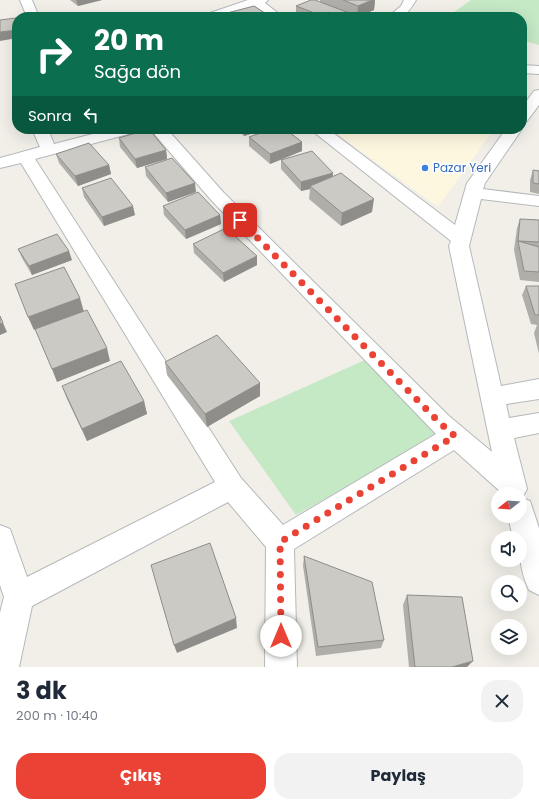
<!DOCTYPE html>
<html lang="tr">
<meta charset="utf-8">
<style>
:root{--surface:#fff;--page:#f2f2f3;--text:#1f2937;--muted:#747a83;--accent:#ea4335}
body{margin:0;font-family:Poppins,sans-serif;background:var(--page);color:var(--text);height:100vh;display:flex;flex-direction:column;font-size:15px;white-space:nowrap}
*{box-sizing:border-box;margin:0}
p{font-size:13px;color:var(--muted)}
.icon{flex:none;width:22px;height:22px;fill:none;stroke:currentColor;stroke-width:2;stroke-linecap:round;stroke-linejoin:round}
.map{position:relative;height:667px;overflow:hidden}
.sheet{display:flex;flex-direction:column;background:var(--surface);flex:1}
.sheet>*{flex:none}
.hud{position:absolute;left:12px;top:12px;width:515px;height:122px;border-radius:16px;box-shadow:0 4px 16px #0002;background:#0b6e4f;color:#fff;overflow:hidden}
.needle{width:26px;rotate:253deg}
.tools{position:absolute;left:491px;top:487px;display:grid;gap:8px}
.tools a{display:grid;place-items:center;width:36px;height:36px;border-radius:50%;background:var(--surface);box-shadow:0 4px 16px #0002;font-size:20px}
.pin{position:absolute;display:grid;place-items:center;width:34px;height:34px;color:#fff;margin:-17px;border-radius:8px;box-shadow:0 2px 6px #0006}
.me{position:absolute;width:44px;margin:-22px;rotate:0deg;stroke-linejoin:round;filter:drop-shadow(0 0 3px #0008)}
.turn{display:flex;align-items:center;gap:14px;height:84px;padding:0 16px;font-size:18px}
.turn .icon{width:52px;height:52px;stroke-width:2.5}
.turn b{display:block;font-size:28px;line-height:34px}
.then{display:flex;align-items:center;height:38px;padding:0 16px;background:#0003;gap:8px;font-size:15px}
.round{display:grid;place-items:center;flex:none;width:42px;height:42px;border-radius:16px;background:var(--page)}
.headline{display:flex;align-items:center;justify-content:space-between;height:68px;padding:0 16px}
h1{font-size:24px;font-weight:700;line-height:30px}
.button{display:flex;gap:8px;margin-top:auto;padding:8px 16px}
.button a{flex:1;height:46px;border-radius:16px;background:var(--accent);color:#fff;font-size:16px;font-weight:700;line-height:46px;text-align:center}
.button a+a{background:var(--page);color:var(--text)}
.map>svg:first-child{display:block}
.commercial{fill:#fef7e0}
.green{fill:#c5e8c5}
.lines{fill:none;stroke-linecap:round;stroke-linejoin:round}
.street-casing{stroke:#b5b8bc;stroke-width:2}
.street{fill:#fff;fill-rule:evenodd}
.wall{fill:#afaea9}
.shaded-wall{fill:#8f8d8a}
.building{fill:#cccac5;stroke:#8f8d8a}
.route{stroke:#ea4335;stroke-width:7;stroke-dasharray:0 12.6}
.shop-dot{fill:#3f7fe0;stroke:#fff;stroke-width:1.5}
.labels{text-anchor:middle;stroke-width:3;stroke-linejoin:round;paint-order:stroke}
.far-shop-label{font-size:12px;fill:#366cbe;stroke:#fff;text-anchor:start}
</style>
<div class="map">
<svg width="539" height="667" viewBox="0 0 539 667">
<rect width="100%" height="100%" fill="#f1efe8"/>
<path class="commercial" d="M330,129H494L438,207Z"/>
<path class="green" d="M471,0H539V45L522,40V17H447Z
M365,360L437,436L296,515L229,421Z"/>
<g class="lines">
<g class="street-casing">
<path id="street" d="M20,0H32L39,17H27Z
M248,0H268L265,3L283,17H269L255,6L223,17H205L207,14Z
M404,0H416C407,15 405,17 388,17L401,6Z
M522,65L539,66V74L522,73Z
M539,90V105L527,121L522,123V107L534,91Z
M32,129H48L54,144L112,129H138L136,132L35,159L241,478L283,525L436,434L212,201L150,129H167L224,193L449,416L492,452L449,246L451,241L310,129H328L455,225L467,183L470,179L506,129H522L485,183L483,189L539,196V206L481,199L469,246L501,386L539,379V399L506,404L509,418L539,413V433L514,438L527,489L522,498L530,501L539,528V595L529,590C520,570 520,559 520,538H513L508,516H520V494H503L454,450L294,549L297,667H265L266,547L228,502L32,606L19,667H0V613L4,597L0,585V525L10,529L27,577L215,482L21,163L0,168V158L40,147Z"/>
</g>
<use href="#street" class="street"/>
</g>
<path class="wall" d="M70,0H102L78,6Z
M320,0H375L374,10L358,17L352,15V17H304L296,14V6L320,2Z
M236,129H266L244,136Z
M249,137L302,142V151L270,164L249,146Z
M119,138L166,150L167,159L137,168L120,147Z
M56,154L109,165L111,174L78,186L59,163Z
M281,160L333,173V177L372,212L341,226L309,199L310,189L301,191L281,169Z
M145,167L196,192L168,202L146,176Z
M533,170L539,171V194L530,192V180Z
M82,188L135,215L104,226L84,197Z
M163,206L220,215L221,224L186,239L164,215Z
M520,219L539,220V282L520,280L514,250L517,228Z
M193,244L257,256V265L224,282L194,253Z
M18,249L72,260L32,275L22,258Z
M526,286H539V354L534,333L537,325L531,324L522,295Z
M165,362L260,383V396L207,427L167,375Z
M62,386L144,401L147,414L87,441L67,399Z
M304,556L384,640L381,648L316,656L303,566Z
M407,595L467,667H409L403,605Z"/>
<path class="shaded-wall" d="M76,0H102L78,6Z
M372,0H375L374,10L357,17L358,6Z
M352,14V17H345Z
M268,15V17H260Z
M17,30V38L0,41V32Z
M101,129H118L102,133Z
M244,129H266L244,136Z
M302,142V151L270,164V154Z
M166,150L167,159L137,168L135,159Z
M109,165L111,174L78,186L75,176Z
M333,173L332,182L310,186V189L301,191V182Z
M195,183L196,192L168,202L166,193Z
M374,199L372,212L341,226L342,213Z
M133,206L135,215L104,226L102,217Z
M220,215L221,224L186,239L185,230Z
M69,251L72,260L32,275L29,266Z
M257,256V265L224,282L223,273Z
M80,298L84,312L34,330L28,317Z
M0,316L7,332L0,335Z
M107,348L110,361L57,382L52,369Z
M260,383V396L207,427L205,414Z
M144,401L147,414L87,441L82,429Z
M236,618L237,628L177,653L174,645Z
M473,661L467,667H452Z"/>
<path class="building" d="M311,0H315L352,14L345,17H325L296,6Z
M343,0H372L358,6Z
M254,6L268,15L260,17H212Z
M16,18L17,30L0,32V20Z
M149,129L166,150L135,159L119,138Z
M272,129H285L302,142L270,154L249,137Z
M89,143L109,165L75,176L56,154Z
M312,151L333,173L301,182L281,160Z
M172,158L195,183L166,193L145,167Z
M533,170L539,171V184L533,183Z
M341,173L374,199L342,213L310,186Z
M111,178L133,206L102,217L82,188Z
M198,192L220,215L185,230L163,206Z
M520,219L539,220V242L518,241L539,247V272L524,271L518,241Z
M226,228L257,256L223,273L193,244Z
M57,234L69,251L29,266L18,249Z
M64,267L80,298L28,317L15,284Z
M526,286H539V315H535Z
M87,310L107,348L52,369L35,329Z
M0,316L3,323L0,324Z
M217,335L260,383L205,414L165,362Z
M121,361L144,401L82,429L62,386Z
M210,543L236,618L174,645L151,565Z
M304,556L372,582L384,640L318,647Z
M407,595L462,597L473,661L452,667H415Z"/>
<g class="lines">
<path class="route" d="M240,220L440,423L455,436L280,542L281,636"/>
</g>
<circle class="shop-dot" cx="425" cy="168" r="4"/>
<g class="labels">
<g class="far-shop-label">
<text x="433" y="172">Pazar Yeri</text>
</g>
</g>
</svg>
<div class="tools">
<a><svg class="needle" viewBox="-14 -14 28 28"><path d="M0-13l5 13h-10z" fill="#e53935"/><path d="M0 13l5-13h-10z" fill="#747a83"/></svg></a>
<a><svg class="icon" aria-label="sound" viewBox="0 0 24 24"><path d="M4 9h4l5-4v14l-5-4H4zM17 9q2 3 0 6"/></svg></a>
<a><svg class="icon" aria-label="search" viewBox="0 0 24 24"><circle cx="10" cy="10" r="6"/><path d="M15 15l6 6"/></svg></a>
<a><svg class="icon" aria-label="layers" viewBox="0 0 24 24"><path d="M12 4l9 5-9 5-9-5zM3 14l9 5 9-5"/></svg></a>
</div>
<div class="pin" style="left:240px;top:220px;background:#d93025"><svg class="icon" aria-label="arrive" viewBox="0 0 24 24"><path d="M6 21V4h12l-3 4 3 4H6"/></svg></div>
<svg class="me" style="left:281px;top:636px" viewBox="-20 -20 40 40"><circle r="19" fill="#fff"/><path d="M0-13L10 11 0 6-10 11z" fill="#ea4335"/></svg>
<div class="hud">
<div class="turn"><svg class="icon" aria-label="right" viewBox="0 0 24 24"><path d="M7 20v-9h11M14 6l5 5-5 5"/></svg><div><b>20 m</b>Sağa dön</div></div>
<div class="then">Sonra<svg class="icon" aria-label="left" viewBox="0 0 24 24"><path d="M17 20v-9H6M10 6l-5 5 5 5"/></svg></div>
</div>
</div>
<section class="sheet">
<div class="headline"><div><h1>3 dk</h1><p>200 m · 10:40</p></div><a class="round"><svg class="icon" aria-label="close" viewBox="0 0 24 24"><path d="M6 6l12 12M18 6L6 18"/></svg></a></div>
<div class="button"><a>Çıkış</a><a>Paylaş</a></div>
</section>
